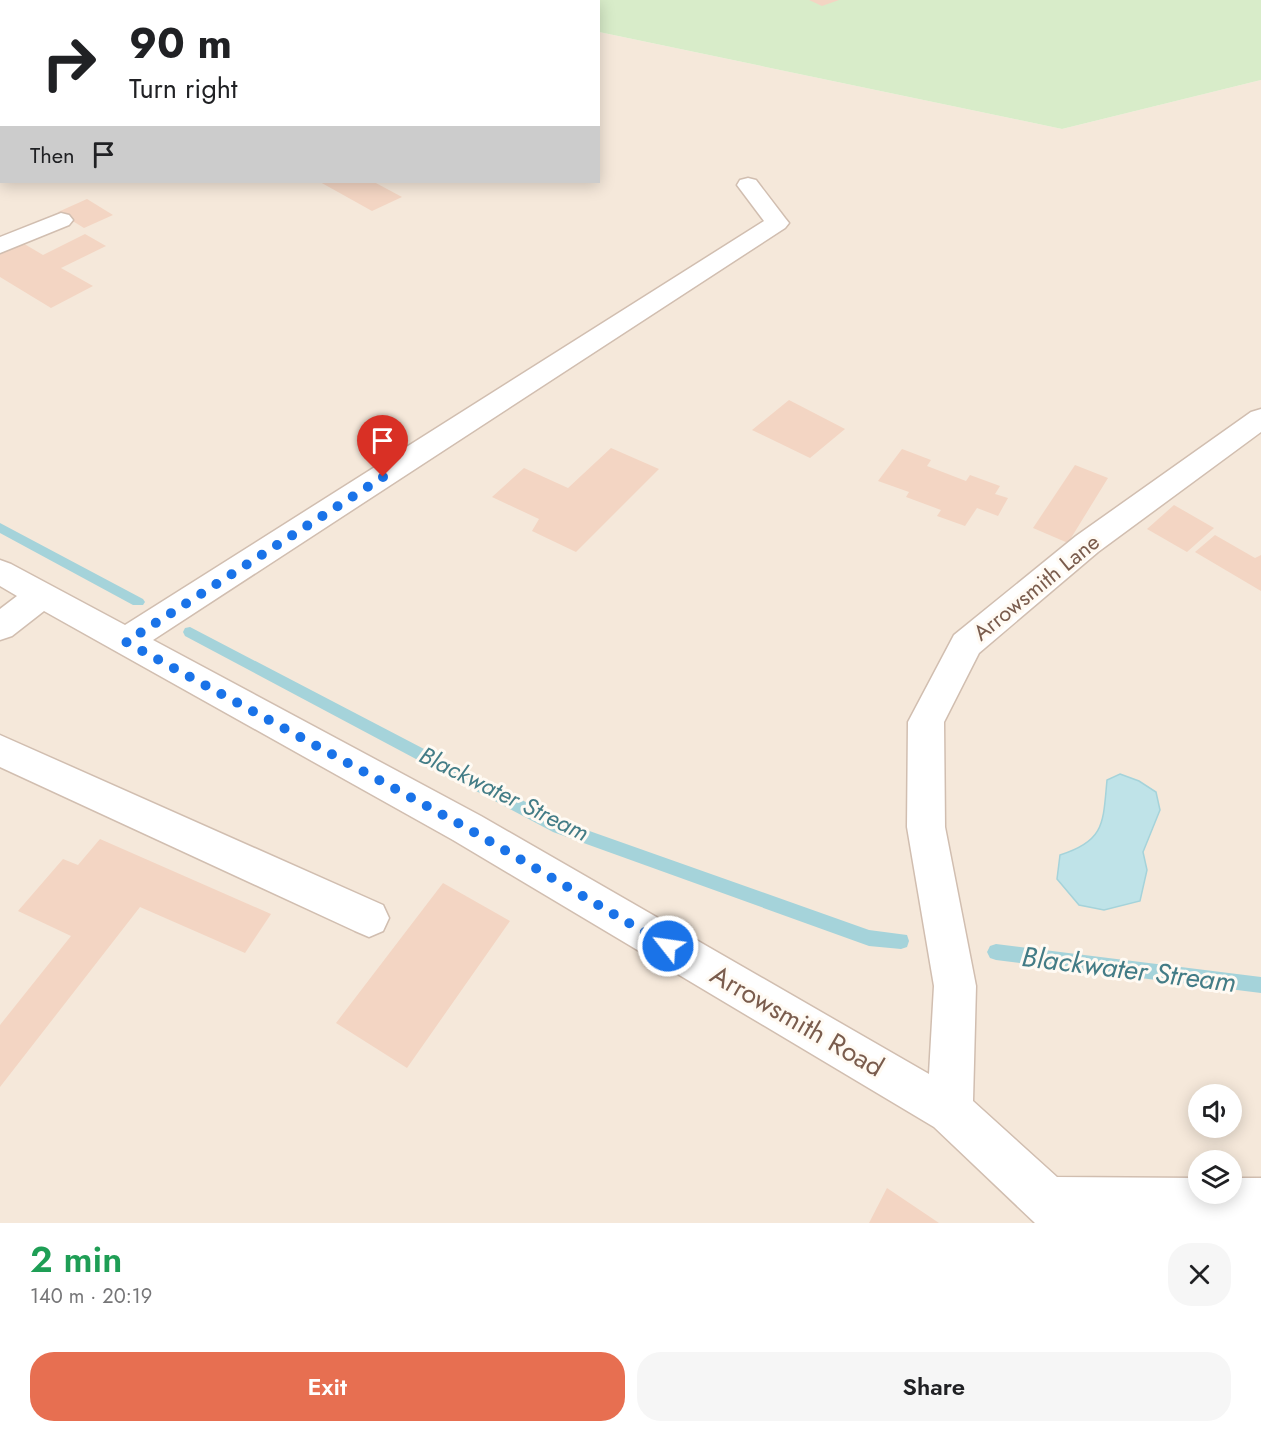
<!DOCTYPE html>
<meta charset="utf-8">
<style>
:root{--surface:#fff;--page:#f6f6f6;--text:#202124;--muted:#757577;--accent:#e76f51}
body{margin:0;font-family:Jost,sans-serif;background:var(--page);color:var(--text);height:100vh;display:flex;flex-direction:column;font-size:22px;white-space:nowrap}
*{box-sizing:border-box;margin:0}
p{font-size:20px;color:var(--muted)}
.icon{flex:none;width:33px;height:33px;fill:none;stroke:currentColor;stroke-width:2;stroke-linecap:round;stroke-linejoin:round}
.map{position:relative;height:1223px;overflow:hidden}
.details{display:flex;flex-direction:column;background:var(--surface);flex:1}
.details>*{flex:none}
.hud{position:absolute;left:0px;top:0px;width:600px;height:183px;box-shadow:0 3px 15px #0003;background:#fff;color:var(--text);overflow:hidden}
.buttons{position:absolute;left:1188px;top:1084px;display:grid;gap:12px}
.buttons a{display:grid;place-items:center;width:54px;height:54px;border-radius:50%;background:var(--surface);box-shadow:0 3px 15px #0003;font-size:30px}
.pin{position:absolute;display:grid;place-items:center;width:51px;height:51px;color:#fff;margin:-62px -26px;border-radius:50% 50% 50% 0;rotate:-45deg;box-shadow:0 0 6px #0007}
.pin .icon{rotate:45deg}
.me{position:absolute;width:66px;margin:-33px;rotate:300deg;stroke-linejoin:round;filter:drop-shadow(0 0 4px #0008)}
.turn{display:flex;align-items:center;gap:21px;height:126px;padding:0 30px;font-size:27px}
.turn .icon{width:78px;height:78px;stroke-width:2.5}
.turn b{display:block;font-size:42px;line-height:51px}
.then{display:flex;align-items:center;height:57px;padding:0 30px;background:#0003;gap:12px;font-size:22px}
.round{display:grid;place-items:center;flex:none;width:63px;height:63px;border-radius:24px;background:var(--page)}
.summary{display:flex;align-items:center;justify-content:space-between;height:102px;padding:0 30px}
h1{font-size:36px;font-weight:600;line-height:45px;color:#1e9e55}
.primary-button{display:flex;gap:12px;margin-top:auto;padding:12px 30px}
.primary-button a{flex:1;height:69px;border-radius:24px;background:var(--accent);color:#fff;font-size:24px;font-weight:600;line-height:69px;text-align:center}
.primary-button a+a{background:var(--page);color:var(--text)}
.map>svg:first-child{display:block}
.residential{fill:#f5e8da;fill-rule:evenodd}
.green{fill:#d8ecc9}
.water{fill:#bfe3e8;stroke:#a5d3da;stroke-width:1.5}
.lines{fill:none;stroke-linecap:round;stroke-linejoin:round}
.stream{fill:#a5d3da;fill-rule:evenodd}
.building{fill:#f3d5c3}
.minor-casing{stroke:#d1beb0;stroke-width:3}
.minor{fill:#fff;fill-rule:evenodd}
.route{stroke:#1a73e8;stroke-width:10;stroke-dasharray:0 18}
.labels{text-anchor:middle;stroke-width:6;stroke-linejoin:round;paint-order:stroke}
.street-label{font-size:22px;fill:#7a5c4d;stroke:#fffaf3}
.water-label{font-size:24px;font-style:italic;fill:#437c86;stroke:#fffaf3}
.near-street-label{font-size:27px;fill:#7a5c4d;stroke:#fffaf3}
.near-water-label{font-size:28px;font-style:italic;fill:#437c86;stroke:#fffaf3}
</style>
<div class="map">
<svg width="1261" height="1223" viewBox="0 0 1261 1223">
<rect width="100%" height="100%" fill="#fdf6ec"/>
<path class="residential" d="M0,0L241,1L2,2V182H598L599,32L1062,129L1261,80V1223H0ZM1198,1095H1232V1128H1198ZM1198,1161H1232V1194H1198Z"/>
<path class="green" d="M238,0H1261V80L1062,129L599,32L598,2Z"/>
<path class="water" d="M1120,774L1139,781L1156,792L1160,810L1143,852L1147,870L1140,901L1104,910L1079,905L1057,879L1060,855C1105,841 1103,823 1107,780Z"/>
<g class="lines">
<path class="stream" d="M0,523L143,599L145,602L143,605H133L0,533Z
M190,627L564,822L869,930L907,935L909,941L907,947L901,949L869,946L553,832L185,636L183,632L185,628Z
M996,944L1261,977V993L996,960L990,958L987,952L990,946Z"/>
</g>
<path class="building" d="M809,0H839L822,6Z
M320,182H374L402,197L372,211Z
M87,199L113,215L84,228L58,212Z
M85,234L106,246L61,268L93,286L51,308L0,277V252L21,242L43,255Z
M789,400L845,429L810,458L752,430Z
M611,448L659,469L576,552L532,531L539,519L492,497L524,468L568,488Z
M902,449L931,460L927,466L966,481L970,475L1000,486L995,494L1008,498L998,516L977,508L965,526L937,516L941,510L906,497L909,492L878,481Z
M1075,465L1108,478L1068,543L1033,528Z
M1174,505L1214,528L1187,552L1147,529Z
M1215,535L1255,558L1261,555V591L1195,552Z
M100,839L271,914L245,953L140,907L0,1087V1025L71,936L18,911L63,859L78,865Z
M443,883L510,921L407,1068L336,1023Z
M887,1188L939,1223H869Z"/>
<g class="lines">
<g class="minor-casing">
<path id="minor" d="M748,178L756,180L785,218L789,223L785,228L153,640L481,816L929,1074L934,986L907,827L908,722L954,635L1076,536L1251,412L1261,409V432L1098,552L979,653L944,722L945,827L976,986L973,1101L1057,1177L1198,1178V1194H1232V1178H1261V1223H1035L934,1127L453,840L44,611L12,636L0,640V609L17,596L0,586V560L11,564L125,625L764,221L737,185L740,180Z
M61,213L69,215L73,220L69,225L0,253V237Z
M0,735L383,905L389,918L383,931L369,937L355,931L0,767Z"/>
</g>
<use href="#minor" class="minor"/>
</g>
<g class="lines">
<path class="route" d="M383,477L126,642L467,828L668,946"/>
</g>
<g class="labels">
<g class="street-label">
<text transform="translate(1036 587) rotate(-39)" y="8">Arrowsmith Lane</text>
</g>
<g class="water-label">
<text transform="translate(504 794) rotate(26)" y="8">Blackwater Stream</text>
</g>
<g class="near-street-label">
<text transform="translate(797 1021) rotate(30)" y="9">Arrowsmith Road</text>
</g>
<g class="near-water-label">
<text transform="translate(1129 969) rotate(7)" y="10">Blackwater Stream</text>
</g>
</g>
</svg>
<div class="buttons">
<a><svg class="icon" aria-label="sound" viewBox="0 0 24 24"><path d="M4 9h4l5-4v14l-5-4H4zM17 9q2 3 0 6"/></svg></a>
<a><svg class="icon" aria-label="layers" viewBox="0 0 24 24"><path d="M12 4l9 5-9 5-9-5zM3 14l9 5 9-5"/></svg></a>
</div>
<div class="pin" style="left:383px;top:477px;background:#d93025"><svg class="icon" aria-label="arrive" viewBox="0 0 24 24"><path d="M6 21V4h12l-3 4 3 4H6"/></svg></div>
<svg class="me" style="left:668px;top:946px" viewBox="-20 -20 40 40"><circle r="17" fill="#1a73e8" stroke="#fff" stroke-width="3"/><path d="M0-11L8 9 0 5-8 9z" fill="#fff"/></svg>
<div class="hud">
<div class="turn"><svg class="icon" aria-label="right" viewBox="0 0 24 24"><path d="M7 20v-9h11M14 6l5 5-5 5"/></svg><div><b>90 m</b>Turn right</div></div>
<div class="then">Then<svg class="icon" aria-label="arrive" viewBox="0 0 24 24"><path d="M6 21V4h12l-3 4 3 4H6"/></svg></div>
</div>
</div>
<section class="details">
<div class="summary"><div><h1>2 min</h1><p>140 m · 20:19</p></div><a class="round"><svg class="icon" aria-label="close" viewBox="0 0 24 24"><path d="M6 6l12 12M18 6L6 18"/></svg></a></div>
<div class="primary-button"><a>Exit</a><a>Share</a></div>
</section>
